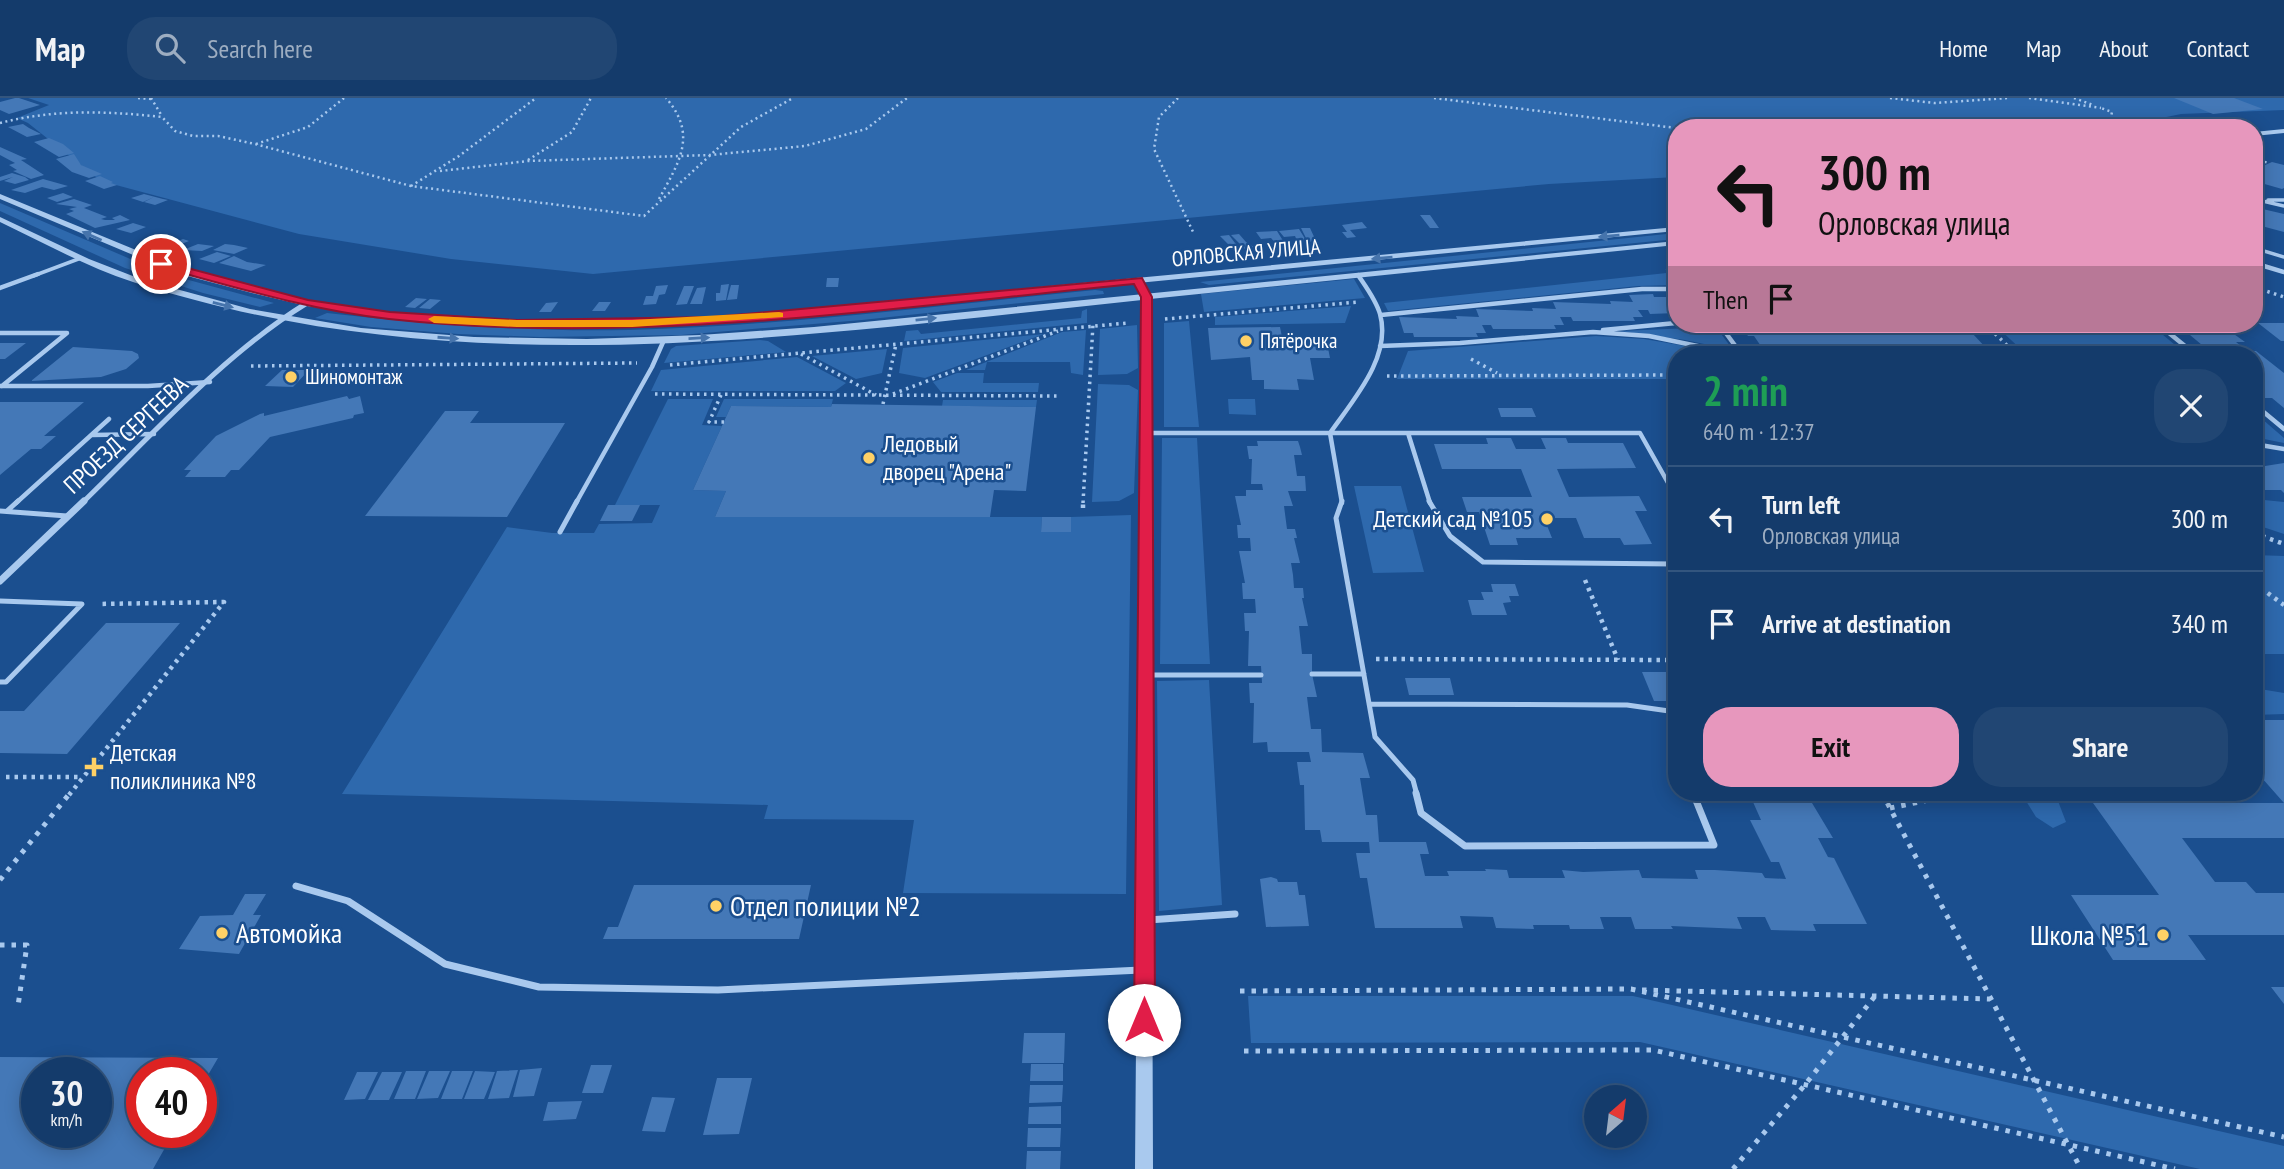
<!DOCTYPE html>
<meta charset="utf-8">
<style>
:root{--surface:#143b6b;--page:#214673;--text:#f1f3f6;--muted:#9dadc1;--line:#33557e;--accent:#e797bd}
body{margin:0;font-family:"PT Sans Narrow",sans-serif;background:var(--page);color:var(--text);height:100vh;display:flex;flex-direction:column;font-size:26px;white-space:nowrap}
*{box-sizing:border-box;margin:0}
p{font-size:23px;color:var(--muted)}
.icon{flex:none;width:38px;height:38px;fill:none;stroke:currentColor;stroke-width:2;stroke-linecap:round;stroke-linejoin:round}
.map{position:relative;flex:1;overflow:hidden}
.details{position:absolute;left:1668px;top:248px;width:595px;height:455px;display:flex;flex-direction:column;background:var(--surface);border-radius:28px;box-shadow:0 4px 18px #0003,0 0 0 2px var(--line)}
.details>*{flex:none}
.guide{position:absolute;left:1668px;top:21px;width:595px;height:214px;border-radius:28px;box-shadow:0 4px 18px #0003,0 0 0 2px var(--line);background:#e797bd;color:#111;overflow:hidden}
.needle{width:46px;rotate:28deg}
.tools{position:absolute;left:1584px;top:987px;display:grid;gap:14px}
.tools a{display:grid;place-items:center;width:63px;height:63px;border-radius:50%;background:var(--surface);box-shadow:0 4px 18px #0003,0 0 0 2px var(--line);font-size:35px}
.speed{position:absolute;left:21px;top:959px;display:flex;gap:14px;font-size:35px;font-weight:700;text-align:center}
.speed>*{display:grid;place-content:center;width:91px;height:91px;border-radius:50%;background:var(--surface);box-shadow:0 4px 18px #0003,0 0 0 2px var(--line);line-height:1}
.speed small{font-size:18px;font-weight:400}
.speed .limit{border:10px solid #d22;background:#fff;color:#111}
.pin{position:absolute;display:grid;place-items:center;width:60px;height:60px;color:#fff;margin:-30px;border:4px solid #fff;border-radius:50%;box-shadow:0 2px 7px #0007}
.me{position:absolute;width:77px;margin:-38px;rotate:0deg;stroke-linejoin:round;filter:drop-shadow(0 0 5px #0008)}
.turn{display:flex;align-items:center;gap:24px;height:147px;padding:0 35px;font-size:32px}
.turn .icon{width:91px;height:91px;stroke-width:2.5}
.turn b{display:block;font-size:49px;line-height:60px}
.then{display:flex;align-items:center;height:66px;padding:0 35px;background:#0003;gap:14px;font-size:26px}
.round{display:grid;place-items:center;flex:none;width:74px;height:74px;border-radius:28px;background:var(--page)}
.head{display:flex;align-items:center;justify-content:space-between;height:119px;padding:0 35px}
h1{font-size:42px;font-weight:700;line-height:52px;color:#1e9e55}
.button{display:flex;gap:14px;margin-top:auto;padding:14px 35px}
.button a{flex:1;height:80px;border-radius:28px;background:var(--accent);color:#111;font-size:28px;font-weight:700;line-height:80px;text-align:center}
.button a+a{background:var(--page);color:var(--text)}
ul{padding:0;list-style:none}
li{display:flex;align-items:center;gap:21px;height:105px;padding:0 35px;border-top:2px solid var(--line)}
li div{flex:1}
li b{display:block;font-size:26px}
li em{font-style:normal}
header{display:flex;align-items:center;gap:42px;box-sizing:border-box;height:98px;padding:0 35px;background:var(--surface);border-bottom:2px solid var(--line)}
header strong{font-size:33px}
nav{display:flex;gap:38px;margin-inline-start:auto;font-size:24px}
.search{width:490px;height:63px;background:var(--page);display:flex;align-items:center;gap:18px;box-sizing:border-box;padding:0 24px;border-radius:28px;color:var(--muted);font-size:26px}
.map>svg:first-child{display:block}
.green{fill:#2e69ad}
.building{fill:#4478b7;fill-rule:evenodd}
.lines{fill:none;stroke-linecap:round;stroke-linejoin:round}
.path-far3{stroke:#a9c9ee;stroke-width:2.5;stroke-dasharray:2 3.5;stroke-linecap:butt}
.path-far2{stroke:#a9c9ee;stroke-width:3.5;stroke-dasharray:2.5 4.5;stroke-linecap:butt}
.path-far1{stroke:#a9c9ee;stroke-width:4.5;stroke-dasharray:3.5 5;stroke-linecap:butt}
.path{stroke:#a9c9ee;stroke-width:5;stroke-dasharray:4.5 7;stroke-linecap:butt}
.service-far3{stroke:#a9c9ee;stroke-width:3.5}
.service-far2{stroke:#a9c9ee;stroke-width:4.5}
.service-far1{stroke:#a9c9ee;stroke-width:5}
.service{stroke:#a9c9ee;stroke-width:7}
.minor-far2{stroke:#a9c9ee;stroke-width:4.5}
.minor-far1{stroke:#a9c9ee;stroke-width:5}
.minor{stroke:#a9c9ee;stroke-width:7}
.tertiary{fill:#a9c9ee;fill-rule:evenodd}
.oneway{fill:#4674ac}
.route{fill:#e11d48;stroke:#92132f;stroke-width:2}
.slow{fill:#f59e0b}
.poi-dot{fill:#ffd166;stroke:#1b4f8f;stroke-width:2.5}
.labels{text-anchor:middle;stroke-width:5;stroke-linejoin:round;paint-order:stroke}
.far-street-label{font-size:21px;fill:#fff;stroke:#1b4f8f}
.far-poi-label{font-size:21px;fill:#fff;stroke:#1b4f8f;text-anchor:start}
.street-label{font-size:24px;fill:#fff;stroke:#1b4f8f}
.poi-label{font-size:24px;fill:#fff;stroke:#1b4f8f;text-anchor:start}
.near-poi-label{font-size:28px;fill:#fff;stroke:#1b4f8f;text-anchor:start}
</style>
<header>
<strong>Map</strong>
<div class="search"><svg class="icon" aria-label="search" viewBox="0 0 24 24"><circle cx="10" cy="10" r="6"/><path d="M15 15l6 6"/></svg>Search here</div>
<nav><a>Home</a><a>Map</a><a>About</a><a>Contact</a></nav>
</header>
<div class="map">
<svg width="2284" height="1071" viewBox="0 0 2284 1071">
<rect width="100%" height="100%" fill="#1b4f8f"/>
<path class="green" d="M28,0H2284V12L2181,16L2113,30H1676V79L1549,86L593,176L451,161L299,136L101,83L28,25L17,20L49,7Z
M0,105L163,175L274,205L260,209L203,195L125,170L0,113Z
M1676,135V141L1209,187L1200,184Z
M1676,174V187L1638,188L1388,213L1384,205Z
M1354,181L1365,200L1204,214L1201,196Z
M1095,192L1103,193L1104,196L862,222L681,237L540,239L458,236L371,229L315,220L327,215C428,227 528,234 629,232C785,228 941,207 1095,192Z
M1351,208L1345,225L1215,227V219Z
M1087,211V225L904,243L906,233L918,232L921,236L1081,220L1082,213Z
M1189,223L1199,329H1164V225Z
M1994,226H2150L2187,257H2027Z
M1137,227L1138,270L1127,276L1098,277L1100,231Z
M1716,229L1733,252L1685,242L1619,233Z
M1086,232L1083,277L1071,275L1070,264H987L985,272H966L1062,234Z
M1044,236L925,280L899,275L903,250Z
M1596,238L1644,241L1709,252L1713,257H1676V288L1671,281H1397L1408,253Z
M760,242L768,243L786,254L664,265L671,251L676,248Z
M887,251L882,275L856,281L812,258Z
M797,259L846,285L835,293H651L661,272Z
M957,275H984L983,285H1039L1038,294H941L933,284Z
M1098,286L1129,287L1138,292L1134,395L1119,403L1092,404Z
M668,301H713L702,327L722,328L693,392L726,393L715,419H1042L1041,434H1070L1071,419L1131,417L1126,796L903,795L914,722L764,721L768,707L342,696L507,429L552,435H594L599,426L652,425L660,407H615Z
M724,301H833L831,309L731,308L726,319H716Z
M1228,301H1255L1256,317L1229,316Z
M943,302H1037L1036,309L942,308Z
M2254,314L2284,340V345L2254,339Z
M1162,340H1197L1210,566H1160Z
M1354,388H1401L1424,474L1373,475Z
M2254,401L2284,404V436L2254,426Z
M2254,457L2284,458V556H2254Z
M1209,582L1222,807L1159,813L1157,583Z
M2254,590L2284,595V616L2254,617Z
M2021,695H2064L2058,703L2066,724L2053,730L2036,719Z
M1248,898H1633L2284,1048V1071H2200L1640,944L1251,945Z"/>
<path class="building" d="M15,0H19L40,7L9,16L0,12V4Z
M2174,0H2234L2263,11L2213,16Z
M23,26L29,30L41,36L27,39L8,29Z
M49,40L63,46L74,55L59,59L34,44Z
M0,49L27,61L21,62L44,77L31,81L13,73L17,72L9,67L15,65L0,57Z
M74,56L81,67L102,76L89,80L72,74L56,61Z
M2272,64L2284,67V90L2282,91L2254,83V72Z
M12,75L25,79L29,82L15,86L4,83L13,79L0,83V79Z
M100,78L113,84L111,85L117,87L104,91L85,83Z
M43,81L68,88L54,92L42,89L25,95L11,92Z
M63,95L73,99L57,104L47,100Z
M144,96L163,101L168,102L155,107L144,104L154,99L143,104L131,100Z
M74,101L92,107L84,110L107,119L101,121L105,122H115L112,120L120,117L130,122L95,130L66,116L74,113L69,111L77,109L56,106Z
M2254,109L2284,116V134L2254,126Z
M1420,117H1430L1439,130H1430Z
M1362,124L1367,130L1350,132L1356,139L1347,140L1342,134H1347L1342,127Z
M133,125L146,129L131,135L116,131Z
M1301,130H1310L1316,143L1308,144Z
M1299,131L1307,144L1298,145L1295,138L1284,139L1279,133Z
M1277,133L1285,146L1277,147L1271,140L1261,141L1256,134Z
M1239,136L1246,144L1254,149L1245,151L1231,137Z
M1229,137L1235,145L1242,150L1233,151L1220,138Z
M183,141L189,143L159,155L153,153Z
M198,146L214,148L202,153L183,152Z
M225,146L234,147L248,150L234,156L213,152Z
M217,154L231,158L214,165L199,161Z
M234,158L247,164L266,167L251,173L219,165Z
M827,180H839L838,189H826Z
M729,186L726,202L716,203V195H720L721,187Z
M668,187L665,196L659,197L656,206L643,207L646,198H653L656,188Z
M731,187H739L737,201L727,202Z
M684,188H694L687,206L676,207Z
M706,189L702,206H690L697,190Z
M1653,196L1654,199H1676V215L1650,216L1648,212H1638L1643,219H1633L1635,223H1573L1571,219H1560L1564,227H1554L1556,231H1493L1491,227H1482L1486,235H1476L1478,239H1414L1413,235H1404L1399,219L1457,221L1456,218L1479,219L1476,211L1533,213L1532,210L1556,211L1553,204L1611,206L1610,203L1633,204L1629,197Z
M416,200L427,201L415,210L405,209Z
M430,201L441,202L430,211L419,210Z
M558,204L551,214H539L546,205Z
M599,204H611L605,213H592Z
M2258,225H2284V243H2281Z
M1747,226H1783L1787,237L1819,234H1832L1835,237H1869L1866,234H1914L1916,237L1972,235L1988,252H1979L1983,256H1918L1914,252H1895L1899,256H1834L1831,251H1811L1815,256L1765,254L1754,238H1748L1741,229L1749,228Z
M2183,226H2220L2245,244H2236L2247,253H2256L2284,275V310L2272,300H2265L2254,289V257H2214L2190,237H2197Z
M2022,227H2038L2046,235H2030Z
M1280,229L1282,239H1315L1317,250H1328L1330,260H1310L1314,282L1297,281L1299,292L1264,291V282H1252L1250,259L1211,262L1208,230Z
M0,245H26L5,261H0Z
M73,249L132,253L138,256L139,260L126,271L101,279L31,283Z
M282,272H309L293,289L265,288Z
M347,298L349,301L360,298L364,315L354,317L353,320L270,339L239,372H231L225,379H185L191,372H184L216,338L260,316L264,315V318Z
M0,304H84L44,338H56L41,351H31L0,377Z
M832,306L1036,309L1026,393L994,392L990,419H715L726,393L693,392L731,308L831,309Z
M1498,310H1532L1536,319H1501Z
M445,313H479L470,325H565L507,419L365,418Z
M1486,340H1511L1516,351H1546L1541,340H1566L1568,345H1623L1636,370L1557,371L1569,399L1639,398L1647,413H1635L1652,446L1624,447L1620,440H1584L1576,420H1544L1552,440H1516L1518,447H1490L1479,414H1467L1462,399H1532L1521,371H1442L1434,346H1488Z
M1257,343H1298L1300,349L1302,357H1294L1297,378H1305L1306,393H1288L1293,408H1284L1287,431H1295L1297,440H1294L1300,465H1291L1293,477L1294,490H1303L1304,500H1302L1308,528H1299L1302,556H1312V576L1317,599H1307L1311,631H1321L1322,654L1363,655L1370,680H1360L1366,717H1377L1379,744H1426L1429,756H1420L1425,778H1449L1447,773H1486L1485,771L1507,772L1509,780H1565L1562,772L1583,774L1639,772L1642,780L1698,781L1695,772H1715L1762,775L1765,780L1786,781L1779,764H1771L1750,722H1761L1749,695H1806L1833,740H1818L1828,759L1834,760L1867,826H1813L1816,833L1771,832L1765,819H1737L1742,831L1671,828L1673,831H1635L1631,819H1600L1604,831H1570L1569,827H1533L1534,831L1496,830L1493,819L1460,818L1463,830H1375L1367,780H1360L1356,755H1370L1369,744H1322L1320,732H1305L1304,687H1300L1297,664H1311L1309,654H1268L1267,644L1253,645L1254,605H1250L1249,585H1262L1261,568H1248L1249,533H1245L1244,515H1256L1255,501H1243L1242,485H1245L1239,453H1251L1250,440H1238L1237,427H1241L1235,398H1246V392H1263L1262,386H1251L1252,361H1249L1247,348H1258Z
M2254,355L2265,368L2284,365V395L2281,392H2254Z
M608,407H640L632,423H600Z
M1042,419H1071V434H1041Z
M1491,486H1515L1519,498H1509L1511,504L1503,505L1507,517H1472L1468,502H1484L1481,494H1493Z
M1671,487H1676V531L1667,511L1671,512L1667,494H1674Z
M106,525H180L67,656L0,655V613H24Z
M1642,574H1668L1676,595V603H1654Z
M1405,580H1450L1454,597H1409Z
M2254,622H2284V740H2182L2215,784H2246L2256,795H2284V837H2188L2206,862H2113L2071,797H2159L2093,705H2284L2254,671Z
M1271,779L1277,781L1278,784H1297L1299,797H1305L1309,828L1266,829L1260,781Z
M634,787H811L799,841H603L608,829H618Z
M245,796H266L253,817H261L239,856L179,851L200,818L233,817Z
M2271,889H2284V906Z
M1024,935H1065L1064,965H1022Z
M0,959L218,960L201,989V975H142V1034H174L153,1071H0ZM37,975H96V1034H37Z
M1031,966H1063V983H1030Z
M591,967H612L603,995H582Z
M542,970L534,998L513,999L520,972Z
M518,972L509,1000L488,1001L497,973Z
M406,973H426L415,1001H394Z
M429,973H450L438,1000L417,1001Z
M452,973H473L462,1001H441Z
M475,973L495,974L484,1001H464Z
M357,974H378L365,1001L344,1002Z
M382,974H402L389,1002H368Z
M717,980H752L739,1036L703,1037Z
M1030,987H1063L1062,1004L1029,1005Z
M652,999L675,1000L665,1034L642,1033Z
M582,1003L576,1021L543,1023L548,1004Z
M1061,1008V1026H1028L1029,1009Z
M1028,1030H1061L1060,1049H1027Z
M1027,1053H1061L1060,1071H1026Z"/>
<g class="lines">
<path class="path-far3" d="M138,0L152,1
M151,0L162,18
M1178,0L1159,19L1154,51L1194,136
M1434,0L1676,30
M1890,0L1934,5L2008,0
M2029,0L2101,10
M2074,0L2093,7
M0,25C54,11 107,13 162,19L175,33L193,38H218L255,46L411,88L644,118L741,29L793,0
M2065,30L2095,26
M2091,30L2110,24L2112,14L2101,10
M256,46L308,29L344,0
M2254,61L2269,65
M528,62L572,34L591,0
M440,73L528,63L710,57L805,48L866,31L907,0
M411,88L459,58L536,0
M659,101C679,64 698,37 666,0
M1666,172L1676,171"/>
<path class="path-far2" d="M2254,189L2284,199
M1165,221L1358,204
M1985,226L2017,257
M801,256L876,297
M1471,261L1497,275
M670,267L1128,225
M251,268L637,265
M1387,278L1676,277
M655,296L1060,298
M893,296L1058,233
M721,297L709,324H724
M883,306L896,246
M1083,405L1093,226"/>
<path class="path-far1" d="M1083,410V403
M2254,435L2284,446
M1585,482L1618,562
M2254,485L2284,507
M1376,561L1676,562
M6,679H82
M69,697L224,504L98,506
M1955,697L1963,695"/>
<path class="path" d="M1882,695L2081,1071
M1890,710L1963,695
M0,782L70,695
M0,847H27L18,908
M1642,892L1990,901
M1240,893L1631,891L2284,1039
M1244,953L1653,952L2175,1071
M1733,1071L1804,988L1875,898"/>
<path class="service-far3" d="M2254,101L2284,108
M2268,102H2284
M2254,150L2284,159
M33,178L81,160"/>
<path class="service-far2" d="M0,190L38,176
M1381,217L1642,191H1676
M1688,226L1720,227L1742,257
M2158,226L2196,257
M1603,232L1676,225
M0,235H67L2,288
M1380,248L1460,245L1593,234L1649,238L1741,257
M0,288H148L210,284
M2254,306L2284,331
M1146,335H1640L1676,399
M1408,335L1430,405
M92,337L154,336
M2254,346L2284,351
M16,405L109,321
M576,405L652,269L664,242
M1342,405L1330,335C1353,302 1392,259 1380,216C1376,202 1366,189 1358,177"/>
<path class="service-far1" d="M1342,403L1336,420L1375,639L1413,682L1417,697
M1429,403L1450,438L1483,464L1674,466L1676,444
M0,413L67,418
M7,413L18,403
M560,434L577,403
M0,503L82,506L6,584H0
M1312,576H1364
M1146,577H1261
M1369,606L1627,607L1676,614"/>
<path class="service" d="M1416,695L1421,715L1465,748L1714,747L1693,695
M296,788L348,803L445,866L539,889L718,892L1141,872
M1148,822L1235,816"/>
<path class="minor-far2" d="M2254,165L2284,174"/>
<path class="minor-far1" d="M1138,183L1146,199
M82,405C151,338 225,255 307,205"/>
<path class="minor" d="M0,483L84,403"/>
<path class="tertiary" d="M2284,31V35L2254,38V34Z
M0,96L182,171L253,190L307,202L390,214L517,223L713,220L1676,129V133L713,226L517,229L390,220L307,208L252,195L176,175L0,101Z
M0,119L89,161L143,182L250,211L361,230L474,239L587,241L700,237L814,229L1676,143V147L1150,201L1153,1071H1135L1142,202C832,234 500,285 195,202C174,196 153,191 133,184C87,169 44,145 0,124Z"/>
</g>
<defs><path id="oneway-solid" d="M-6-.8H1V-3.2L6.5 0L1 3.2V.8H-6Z" transform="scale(1.75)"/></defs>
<g class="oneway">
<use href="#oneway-solid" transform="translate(92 138) rotate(-156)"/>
<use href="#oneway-solid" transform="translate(1609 138) rotate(175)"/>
<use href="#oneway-solid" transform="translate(1382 160) rotate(175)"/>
<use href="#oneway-solid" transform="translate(223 207) rotate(14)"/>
<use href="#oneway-solid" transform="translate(926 221) rotate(-6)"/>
<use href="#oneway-solid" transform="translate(448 240) rotate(4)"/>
<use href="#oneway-solid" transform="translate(699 240) rotate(-3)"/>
</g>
<path class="route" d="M161,163L308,202L390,214L517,222L713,219L1142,180L1152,199L1155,922L1152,928L1144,931L1137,928L1134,922L1141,199L1134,186C888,210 637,248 389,221C310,212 234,189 157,168V164Z"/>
<path class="slow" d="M779,214L783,215V219L632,229H517L434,225L428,221L434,218L517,222H632Z"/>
<g class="poi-dot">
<circle cx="1246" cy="243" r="7"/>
<circle cx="291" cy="279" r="7"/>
<circle cx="869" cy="360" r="7"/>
<circle cx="1547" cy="421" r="7"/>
<path d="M90.5 658.5h7v7h7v7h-7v7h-7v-7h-7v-7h7z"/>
<circle cx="716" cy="808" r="7"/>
<circle cx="222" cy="835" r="7"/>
<circle cx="2163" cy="837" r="7"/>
</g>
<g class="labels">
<g class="far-street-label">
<text transform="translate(1246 155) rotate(-5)" y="7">ОРЛОВСКАЯ УЛИЦА</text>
</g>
<g class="far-poi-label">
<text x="1260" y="250">Пятёрочка</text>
<text x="305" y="286">Шиномонтаж</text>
</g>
<g class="street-label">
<text transform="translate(126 337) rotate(-43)" y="8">ПРОЕЗД СЕРГЕЕВА</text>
</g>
<g class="poi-label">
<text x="883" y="354">Ледовый<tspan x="883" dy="28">дворец "Арена"</tspan></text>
<text x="1533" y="429" text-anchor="end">Детский сад №105</text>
<text x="110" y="663">Детская<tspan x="110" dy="28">поликлиника №8</tspan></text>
</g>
<g class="near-poi-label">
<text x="730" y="818">Отдел полиции №2</text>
<text x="236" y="845">Автомойка</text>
<text x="2149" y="847" text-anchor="end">Школа №51</text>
</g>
</g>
</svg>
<div class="tools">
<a><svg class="needle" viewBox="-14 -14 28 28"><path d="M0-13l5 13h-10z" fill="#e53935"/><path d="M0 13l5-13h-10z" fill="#9dadc1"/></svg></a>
</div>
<div class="speed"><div>30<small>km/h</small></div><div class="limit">40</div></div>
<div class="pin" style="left:161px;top:166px;background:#d93025"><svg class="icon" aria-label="arrive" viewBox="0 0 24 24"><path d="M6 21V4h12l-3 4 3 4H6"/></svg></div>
<svg class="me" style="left:1144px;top:922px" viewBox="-20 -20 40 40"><circle r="19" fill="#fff"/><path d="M0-13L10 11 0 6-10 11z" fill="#e11d48"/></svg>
<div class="guide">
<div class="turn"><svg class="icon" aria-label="left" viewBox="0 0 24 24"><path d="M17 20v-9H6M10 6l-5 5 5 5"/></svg><div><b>300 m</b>Орловская улица</div></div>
<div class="then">Then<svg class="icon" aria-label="arrive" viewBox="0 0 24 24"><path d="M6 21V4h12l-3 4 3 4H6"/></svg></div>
</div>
<section class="details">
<div class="head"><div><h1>2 min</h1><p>640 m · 12:37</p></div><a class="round"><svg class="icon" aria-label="close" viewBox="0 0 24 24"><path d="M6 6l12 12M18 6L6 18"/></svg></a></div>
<ul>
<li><svg class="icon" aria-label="left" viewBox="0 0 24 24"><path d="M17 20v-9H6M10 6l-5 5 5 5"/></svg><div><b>Turn left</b><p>Орловская улица</p></div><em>300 m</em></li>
<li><svg class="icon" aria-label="arrive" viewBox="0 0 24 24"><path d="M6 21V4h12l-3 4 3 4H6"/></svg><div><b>Arrive at destination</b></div><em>340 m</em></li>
</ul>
<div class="button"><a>Exit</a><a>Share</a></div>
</section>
</div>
